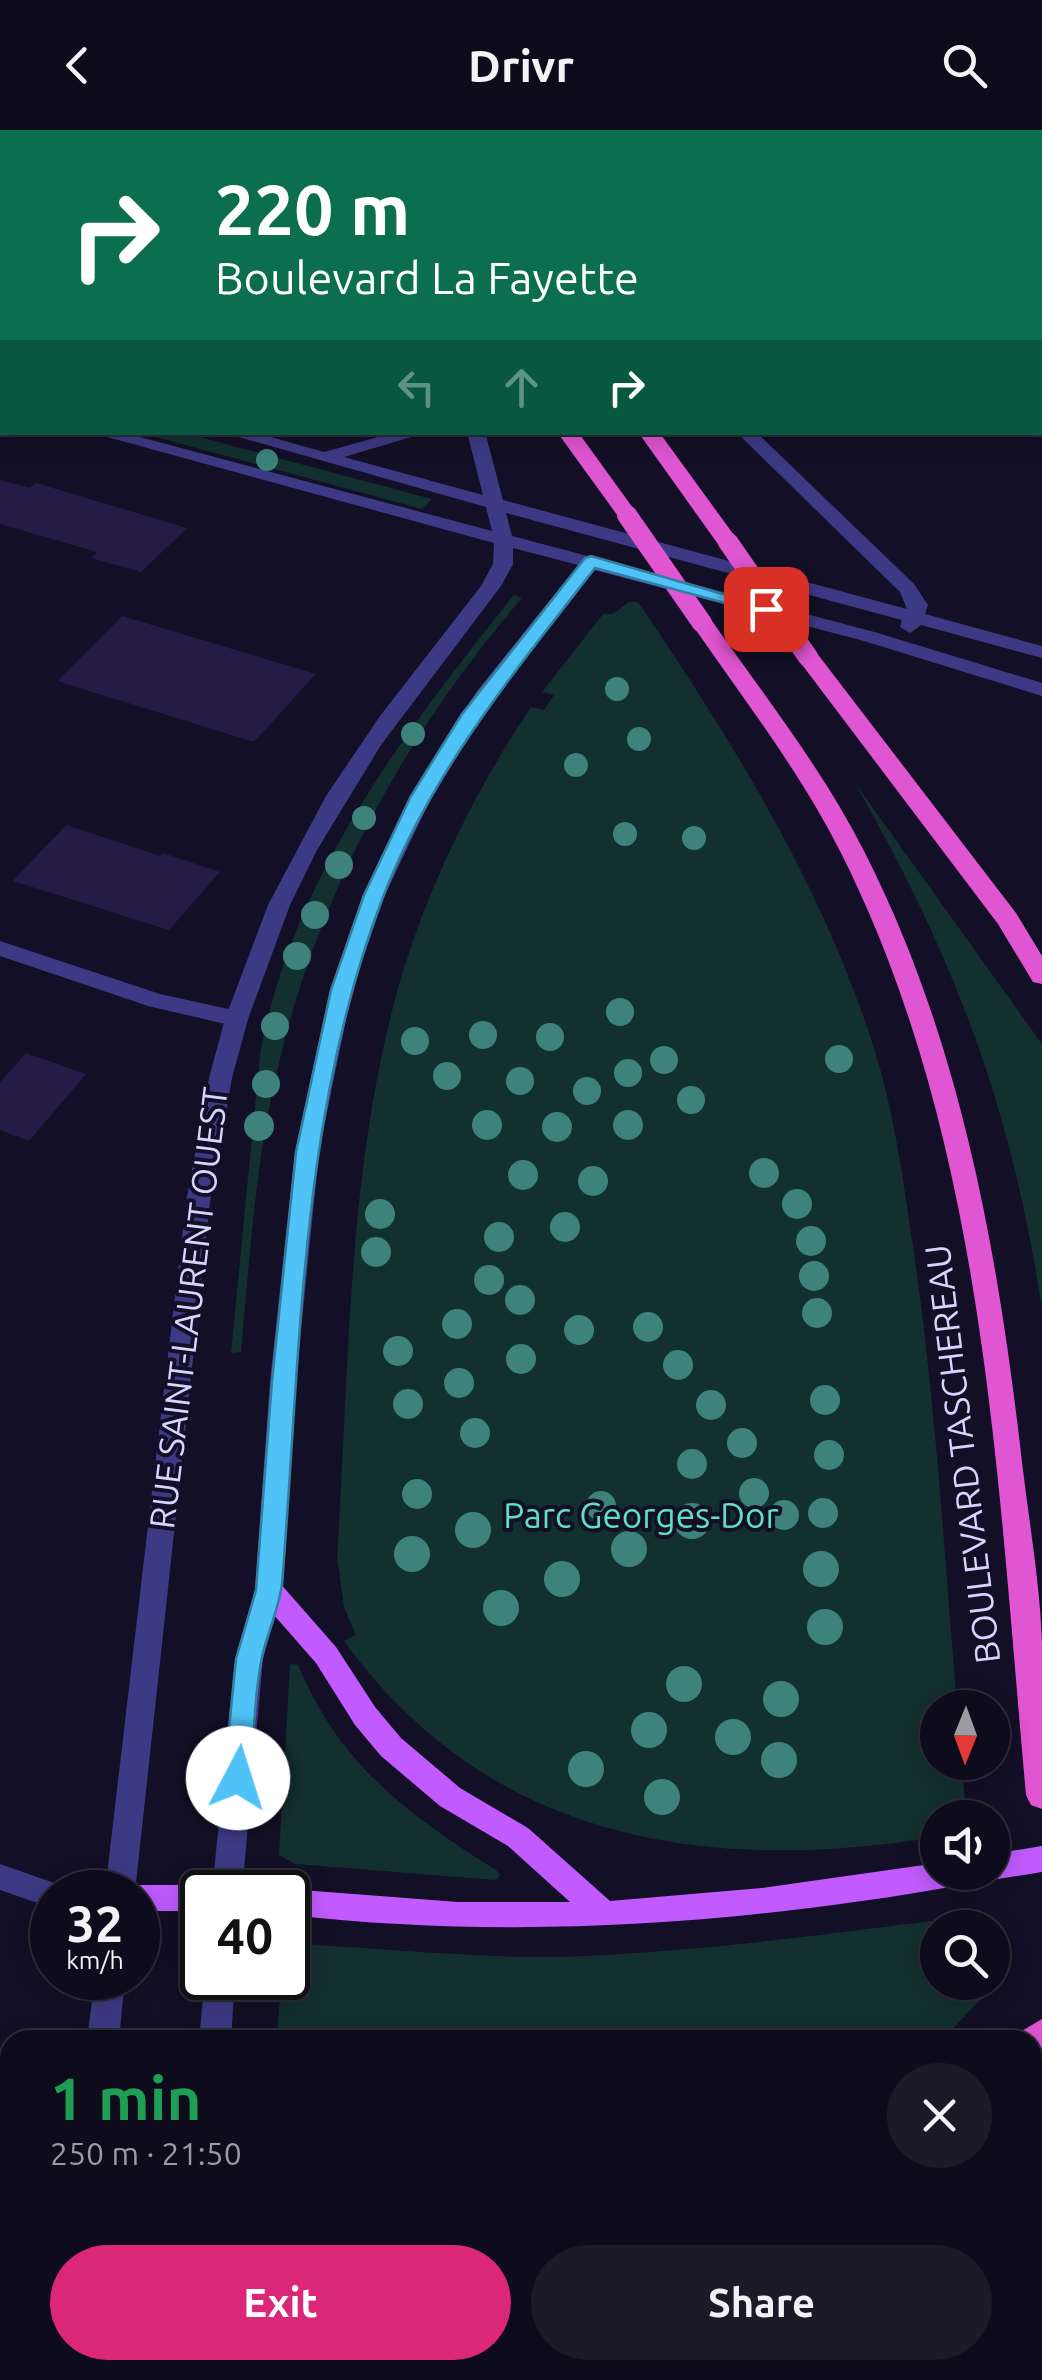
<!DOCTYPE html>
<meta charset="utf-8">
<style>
:root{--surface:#0e0b1c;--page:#1c1929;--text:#f1f3f6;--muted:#9b9ba3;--line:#2e2b3b;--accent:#db2777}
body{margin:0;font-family:Ubuntu,sans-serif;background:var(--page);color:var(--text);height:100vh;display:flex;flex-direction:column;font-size:38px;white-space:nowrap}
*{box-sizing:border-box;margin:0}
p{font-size:32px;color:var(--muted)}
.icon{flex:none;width:55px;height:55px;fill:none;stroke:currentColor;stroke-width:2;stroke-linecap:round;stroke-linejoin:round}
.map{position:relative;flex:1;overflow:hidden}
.side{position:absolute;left:0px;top:1900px;width:1042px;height:350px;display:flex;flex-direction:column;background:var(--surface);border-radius:30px 30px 0 0;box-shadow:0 5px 25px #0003,0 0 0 2px var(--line)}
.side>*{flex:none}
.banner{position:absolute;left:0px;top:0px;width:1042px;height:305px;box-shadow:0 5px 25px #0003,0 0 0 2px var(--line);background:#0b6e4f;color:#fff;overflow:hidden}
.needle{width:65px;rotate:181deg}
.controls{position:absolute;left:920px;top:1560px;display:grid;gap:20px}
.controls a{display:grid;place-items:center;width:90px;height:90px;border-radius:50%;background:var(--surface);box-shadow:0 5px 25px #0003,0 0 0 2px var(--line);font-size:50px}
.speed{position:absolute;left:30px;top:1740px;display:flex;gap:20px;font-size:50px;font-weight:700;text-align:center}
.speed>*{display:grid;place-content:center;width:130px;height:130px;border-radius:50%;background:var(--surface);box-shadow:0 5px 25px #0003,0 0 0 2px var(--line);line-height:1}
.speed small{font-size:25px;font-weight:400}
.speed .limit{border:5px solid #111;border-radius:15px;background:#fff;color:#111}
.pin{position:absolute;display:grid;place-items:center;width:85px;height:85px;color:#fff;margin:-42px;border-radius:20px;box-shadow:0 5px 15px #0006}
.me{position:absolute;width:110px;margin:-55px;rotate:5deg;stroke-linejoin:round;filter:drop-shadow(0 0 8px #0008)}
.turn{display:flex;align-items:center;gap:35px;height:210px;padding:0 50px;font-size:45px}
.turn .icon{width:130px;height:130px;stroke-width:2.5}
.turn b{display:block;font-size:70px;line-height:85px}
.lanes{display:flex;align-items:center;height:95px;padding:0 50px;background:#0003;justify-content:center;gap:50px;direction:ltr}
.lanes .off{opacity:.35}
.round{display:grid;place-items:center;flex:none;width:105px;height:105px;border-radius:52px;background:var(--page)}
.overview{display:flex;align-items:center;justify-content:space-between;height:170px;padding:0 50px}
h1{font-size:60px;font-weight:600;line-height:75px;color:#1e9e55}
.button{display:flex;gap:20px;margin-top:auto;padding:20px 50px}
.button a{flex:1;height:115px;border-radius:60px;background:var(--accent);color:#fff;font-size:40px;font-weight:600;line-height:115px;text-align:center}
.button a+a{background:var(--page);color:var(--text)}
header{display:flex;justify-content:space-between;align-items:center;height:130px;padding:0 50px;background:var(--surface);font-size:45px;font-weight:600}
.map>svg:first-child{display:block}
.green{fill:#12302f}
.building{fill:#241b47}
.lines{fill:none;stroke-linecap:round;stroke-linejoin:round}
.minor{fill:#3d3a85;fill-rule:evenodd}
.tertiary{fill:#3d3a85;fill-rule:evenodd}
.primary{fill:#c25bff;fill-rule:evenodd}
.trunk{fill:#e055d1;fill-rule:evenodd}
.trunk-bridge{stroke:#e055d1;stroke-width:20}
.tree{fill:#3d827b}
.route{fill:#4fc3f7;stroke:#337fa1;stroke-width:2.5}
.labels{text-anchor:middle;stroke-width:8;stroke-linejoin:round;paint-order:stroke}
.street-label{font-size:35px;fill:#d9d4ff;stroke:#130f26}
.park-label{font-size:35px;fill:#5fe0c0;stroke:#130f26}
</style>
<header><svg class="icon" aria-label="back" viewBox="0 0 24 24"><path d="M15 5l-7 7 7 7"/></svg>Drivr<svg class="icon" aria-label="search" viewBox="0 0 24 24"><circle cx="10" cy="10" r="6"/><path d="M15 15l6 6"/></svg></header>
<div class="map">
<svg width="1042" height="2250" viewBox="0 0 1042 2250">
<rect width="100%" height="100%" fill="#130f26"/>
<path class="green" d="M141,303H185L432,369L422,379Z
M514,465L522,468C391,620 301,797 266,995C253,1070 248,1146 241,1222L231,1223L260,925C291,749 405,601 514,465Z
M629,472H638C733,612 822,755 874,918C893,978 902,1042 911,1103C935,1260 944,1419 957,1577L938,1578V1632L962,1633L966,1687L938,1688L937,1707C707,1744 490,1712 344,1511L356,1505L344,1477L337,1426C349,1247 347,1060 391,885C418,776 469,670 531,577L544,580L554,565L542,562L603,484H613Z
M855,653L1042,914V1180C1012,978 955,829 855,653Z
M290,1534L298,1535C340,1635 407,1684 496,1740L500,1745L496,1750L295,1734L279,1725Z
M977,1785L979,1797L938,1798V1852L983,1853L984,1866L942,1910H277L281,1848H288L290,1814C394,1818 500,1832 604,1825C729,1818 853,1801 977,1785Z
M255,2240H699L695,2250H255Z
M832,2240H990L989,2250H827Z"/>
<path class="building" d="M0,350L30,358L36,353L187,398L141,442L91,428L97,422L0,394Z
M122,486L316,544L254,612L57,551Z
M66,695L160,726L163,723L220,742L169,800L13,751Z
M26,923L86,944L29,1011L0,1000V952Z"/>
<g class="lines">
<path class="minor" d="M1040,126H1042V136H1040Z
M0,811L160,864L242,882L246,888L234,896L148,876L0,826Z
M0,1734L63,1756L66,1762H52V1778L0,1760Z"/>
<path class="tertiary" d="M203,0H221L222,2H205Z
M422,0H440L441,2H424Z
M0,235H2V246H0Z
M0,270H2V281H0Z
M89,302H121L492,401L486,377L221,302H253L324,322L396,302H428L344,327L483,365L467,302H485L503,370L907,479L900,462L736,302H756L914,454L928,475L925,484L1042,516V528L921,495L910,503L900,497L902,490L506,383L512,406L878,503L1042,553V566L864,511L594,440L493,568L432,666L385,765L352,860L319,1022L296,1251L283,1460L263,1529L242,1762H212L235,1529L255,1460L270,1251L295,1022L330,860L363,765L410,666L477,561L578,435L513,418V434L501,456L381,615L317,720L290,775L248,889L232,948L210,1072L135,1762H105L186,1072L209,948L225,889L268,775L326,666L380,586L481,456L493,434L494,413Z
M95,1848H125L119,1910H87Z
M205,1848H235L231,1910H199Z
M49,2240H83L82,2250H48Z
M170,2240H204L203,2250H169Z"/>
<path class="primary" d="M269,1449L279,1452L336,1517L375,1577L401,1608L460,1658L528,1698L610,1771L762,1758L938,1733V1742H977L973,1751L962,1755C735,1795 517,1810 288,1785V1762H278L288,1759L458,1772H570L508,1716L440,1676L381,1626L355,1595L316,1533L259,1468L255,1460L259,1452Z
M1042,1716V1742L992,1750L980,1742H992V1724Z
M138,1755H202L214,1762H202V1781H138V1762H126Z"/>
<path class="trunk" d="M275,0H294L296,2H277Z
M351,0H370L372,2H353Z
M557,302H578L638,385L634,389H620Z
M638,302H659L739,412L736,417H720Z
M702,486L710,488C763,564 822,638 864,721C961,911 998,1122 1022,1332C1029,1392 1040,1453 1042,1513C1042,1568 1042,1623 1042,1679L1031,1675L1026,1665C997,1349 986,1010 840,721C799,640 742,567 691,493Z
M808,520L816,522L1016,783L1042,826V854L1033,852L998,794L800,532L797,527Z
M1042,1889V1925L1032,1929V1910H1016L1020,1902Z
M750,2240H789L784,2250H746Z"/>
<path class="trunk-bridge" d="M627,385L702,493
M728,412L808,527"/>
</g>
<g class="tree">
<circle cx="267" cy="330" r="11"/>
<circle cx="617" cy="559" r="12"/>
<circle cx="413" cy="604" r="12"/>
<circle cx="639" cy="609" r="12"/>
<circle cx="576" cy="635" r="12"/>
<circle cx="364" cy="688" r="12"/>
<circle cx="625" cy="704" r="12"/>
<circle cx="694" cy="708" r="12"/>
<circle cx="339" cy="735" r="14"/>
<circle cx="315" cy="785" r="14"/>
<circle cx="297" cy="826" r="14"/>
<circle cx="620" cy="882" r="14"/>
<circle cx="275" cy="896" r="14"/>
<circle cx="483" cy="905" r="14"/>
<circle cx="550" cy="907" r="14"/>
<circle cx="415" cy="911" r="14"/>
<circle cx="839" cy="929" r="14"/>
<circle cx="664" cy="930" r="14"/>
<circle cx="628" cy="943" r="14"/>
<circle cx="447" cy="946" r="14"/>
<circle cx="520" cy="951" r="14"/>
<circle cx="266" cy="954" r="14"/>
<circle cx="587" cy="961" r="14"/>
<circle cx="691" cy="970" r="14"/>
<circle cx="487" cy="995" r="15"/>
<circle cx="628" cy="995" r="15"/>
<circle cx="259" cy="996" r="15"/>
<circle cx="557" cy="997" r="15"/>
<circle cx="764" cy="1043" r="15"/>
<circle cx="523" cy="1045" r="15"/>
<circle cx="593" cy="1051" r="15"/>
<circle cx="797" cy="1074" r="15"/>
<circle cx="380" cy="1084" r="15"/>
<circle cx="565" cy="1097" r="15"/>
<circle cx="499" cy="1107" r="15"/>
<circle cx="811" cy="1111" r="15"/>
<circle cx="376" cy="1122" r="15"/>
<circle cx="814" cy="1146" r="15"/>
<circle cx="489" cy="1150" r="15"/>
<circle cx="520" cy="1170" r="15"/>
<circle cx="817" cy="1183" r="15"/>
<circle cx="457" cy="1194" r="15"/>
<circle cx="648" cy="1197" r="15"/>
<circle cx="579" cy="1200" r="15"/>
<circle cx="398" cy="1221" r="15"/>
<circle cx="521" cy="1229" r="15"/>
<circle cx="678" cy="1235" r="15"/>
<circle cx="459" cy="1253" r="15"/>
<circle cx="825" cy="1270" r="15"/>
<circle cx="408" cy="1274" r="15"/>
<circle cx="711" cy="1275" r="15"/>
<circle cx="475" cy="1303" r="15"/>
<circle cx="742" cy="1313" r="15"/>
<circle cx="829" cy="1325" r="15"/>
<circle cx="692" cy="1334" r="15"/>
<circle cx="754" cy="1363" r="15"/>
<circle cx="417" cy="1364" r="15"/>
<circle cx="601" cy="1376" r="15"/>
<circle cx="823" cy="1383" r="15"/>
<circle cx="784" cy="1385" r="15"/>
<circle cx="692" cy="1391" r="18"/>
<circle cx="473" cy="1400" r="18"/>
<circle cx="629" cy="1419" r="18"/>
<circle cx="412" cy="1424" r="18"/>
<circle cx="821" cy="1439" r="18"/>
<circle cx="562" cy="1449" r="18"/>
<circle cx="501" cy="1478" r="18"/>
<circle cx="825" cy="1497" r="18"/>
<circle cx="684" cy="1554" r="18"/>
<circle cx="781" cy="1569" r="18"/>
<circle cx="649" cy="1600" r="18"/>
<circle cx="733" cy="1607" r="18"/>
<circle cx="779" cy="1630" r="18"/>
<circle cx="586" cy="1639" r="18"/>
<circle cx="662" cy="1667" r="18"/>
</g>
<path class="route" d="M591,426L775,479L766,484L595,438C514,542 431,643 383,767C299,985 301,1224 282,1454C279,1479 267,1503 262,1527C254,1566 254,1608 251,1648L247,1656L238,1659L228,1656L224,1648L236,1529L256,1460L272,1251L296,1022L331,860L364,765L411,666L462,584L585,428Z"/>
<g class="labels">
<g class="street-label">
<text transform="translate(189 1178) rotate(-83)" y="12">RUE SAINT-LAURENT OUEST</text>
<text transform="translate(963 1324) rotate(-97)" y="12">BOULEVARD TASCHEREAU</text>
</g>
<g class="park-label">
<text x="641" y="1398">Parc Georges-Dor</text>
</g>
</g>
</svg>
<div class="controls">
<a><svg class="needle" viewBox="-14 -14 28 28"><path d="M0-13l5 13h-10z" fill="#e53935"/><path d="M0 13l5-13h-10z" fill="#9b9ba3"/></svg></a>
<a><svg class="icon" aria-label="sound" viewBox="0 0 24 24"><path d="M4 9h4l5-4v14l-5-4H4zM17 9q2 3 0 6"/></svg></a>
<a><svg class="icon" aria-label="search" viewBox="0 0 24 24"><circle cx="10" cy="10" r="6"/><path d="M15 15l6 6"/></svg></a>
</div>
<div class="speed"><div>32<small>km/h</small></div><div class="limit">40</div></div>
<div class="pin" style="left:766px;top:479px;background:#d93025"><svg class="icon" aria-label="arrive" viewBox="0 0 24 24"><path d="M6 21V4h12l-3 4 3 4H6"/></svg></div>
<svg class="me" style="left:238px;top:1648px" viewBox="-20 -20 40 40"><circle r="19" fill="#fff"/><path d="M0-13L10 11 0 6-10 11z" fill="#4fc3f7"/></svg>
<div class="banner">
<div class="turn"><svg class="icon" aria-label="right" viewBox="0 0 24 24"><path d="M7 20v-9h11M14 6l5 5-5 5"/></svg><div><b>220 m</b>Boulevard La Fayette</div></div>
<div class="lanes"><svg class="icon off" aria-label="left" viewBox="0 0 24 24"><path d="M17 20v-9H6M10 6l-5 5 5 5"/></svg><svg class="icon off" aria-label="ahead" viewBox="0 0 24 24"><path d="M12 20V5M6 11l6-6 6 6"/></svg><svg class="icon" aria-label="right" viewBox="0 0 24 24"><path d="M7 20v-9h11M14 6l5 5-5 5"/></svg></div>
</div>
<section class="side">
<div class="overview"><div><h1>1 min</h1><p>250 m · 21:50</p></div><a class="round"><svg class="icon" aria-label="close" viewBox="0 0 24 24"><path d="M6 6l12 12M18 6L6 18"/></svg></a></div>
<div class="button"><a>Exit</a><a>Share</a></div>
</section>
</div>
